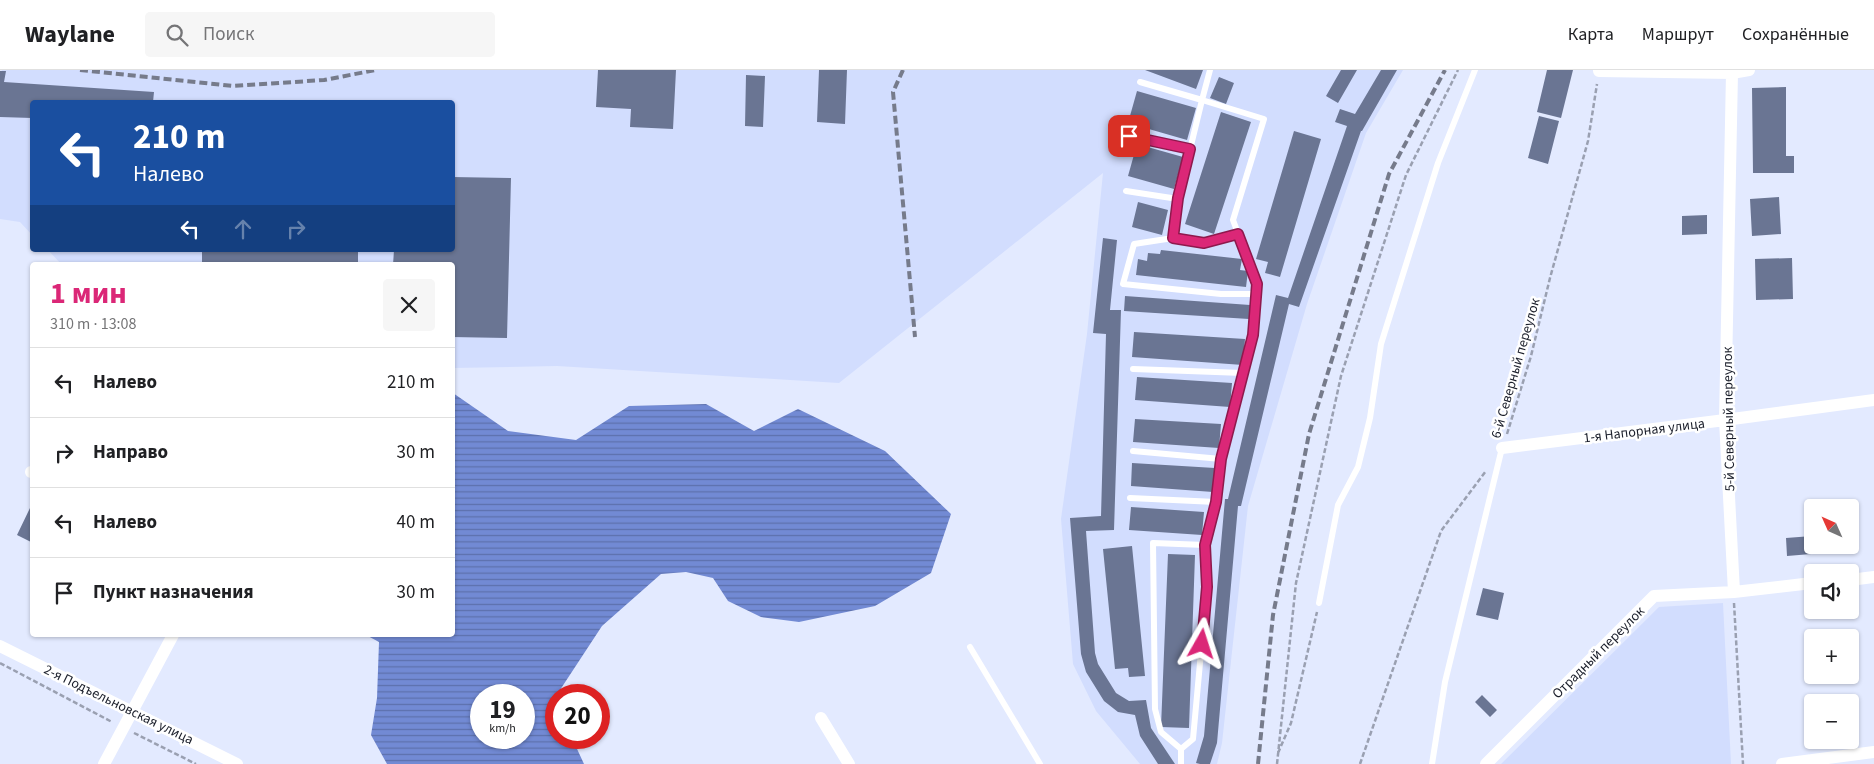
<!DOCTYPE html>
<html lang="ru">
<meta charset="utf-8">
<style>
:root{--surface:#fff;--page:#f6f6f6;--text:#202124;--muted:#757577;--line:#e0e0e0;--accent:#db2777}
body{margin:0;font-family:"Source Sans 3",sans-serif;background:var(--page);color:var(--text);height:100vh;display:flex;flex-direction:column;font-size:19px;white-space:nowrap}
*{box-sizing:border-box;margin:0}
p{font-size:16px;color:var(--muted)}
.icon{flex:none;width:28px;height:28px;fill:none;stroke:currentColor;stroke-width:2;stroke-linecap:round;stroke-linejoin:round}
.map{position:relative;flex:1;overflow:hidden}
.sheet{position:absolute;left:30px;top:192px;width:425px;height:375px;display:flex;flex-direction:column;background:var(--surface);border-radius:5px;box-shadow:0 1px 4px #0004}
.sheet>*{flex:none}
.banner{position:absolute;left:30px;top:30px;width:425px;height:152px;border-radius:5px;box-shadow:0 1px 4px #0004;background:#1a4fa0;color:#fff;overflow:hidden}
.needle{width:32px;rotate:315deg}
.controls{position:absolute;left:1804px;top:429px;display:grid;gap:10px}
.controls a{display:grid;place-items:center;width:55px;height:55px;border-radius:5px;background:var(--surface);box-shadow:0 1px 4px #0004;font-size:25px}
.speed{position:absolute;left:470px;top:614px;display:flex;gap:10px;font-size:25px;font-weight:700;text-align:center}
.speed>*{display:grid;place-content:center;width:65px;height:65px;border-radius:50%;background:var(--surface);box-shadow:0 1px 4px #0004;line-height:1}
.speed small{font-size:12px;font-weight:400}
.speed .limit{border:8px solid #d22;background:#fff;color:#111}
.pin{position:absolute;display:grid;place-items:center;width:42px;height:42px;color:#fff;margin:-21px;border-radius:10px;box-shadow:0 2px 8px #0006}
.me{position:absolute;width:55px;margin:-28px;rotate:6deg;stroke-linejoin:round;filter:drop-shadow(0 0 4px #0008)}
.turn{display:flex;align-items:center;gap:18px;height:105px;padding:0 20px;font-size:22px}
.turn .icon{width:65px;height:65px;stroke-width:2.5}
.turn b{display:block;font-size:35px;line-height:42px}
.lanes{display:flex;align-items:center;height:48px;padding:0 20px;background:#0003;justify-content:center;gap:25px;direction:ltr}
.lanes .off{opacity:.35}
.round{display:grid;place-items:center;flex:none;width:52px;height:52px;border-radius:5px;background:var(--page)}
.headline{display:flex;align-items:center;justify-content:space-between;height:85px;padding:0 20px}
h1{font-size:30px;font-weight:700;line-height:38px;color:var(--accent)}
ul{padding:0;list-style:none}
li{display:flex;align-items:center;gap:15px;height:70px;padding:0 20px;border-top:1px solid var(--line)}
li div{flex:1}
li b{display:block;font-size:19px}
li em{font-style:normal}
header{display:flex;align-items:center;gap:30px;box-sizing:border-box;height:70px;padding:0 25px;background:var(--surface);border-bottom:1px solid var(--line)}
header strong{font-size:24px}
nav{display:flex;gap:28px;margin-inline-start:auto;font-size:18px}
.search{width:350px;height:45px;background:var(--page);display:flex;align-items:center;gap:12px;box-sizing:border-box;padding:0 18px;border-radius:5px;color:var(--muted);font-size:19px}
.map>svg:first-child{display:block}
.built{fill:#d2ddfe}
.water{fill:url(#water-rules);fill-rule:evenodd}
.building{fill:#6a7593}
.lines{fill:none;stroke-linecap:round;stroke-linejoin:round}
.path{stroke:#9aa0b1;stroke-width:2.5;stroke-dasharray:5 2.5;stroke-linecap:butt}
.service{stroke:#fff;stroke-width:6}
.minor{stroke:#fff;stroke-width:12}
.rail{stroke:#767b8b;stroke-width:4;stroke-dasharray:8 4;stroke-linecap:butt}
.route-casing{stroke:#8e194d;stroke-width:12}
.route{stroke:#db2777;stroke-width:9}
.labels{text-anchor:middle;stroke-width:5;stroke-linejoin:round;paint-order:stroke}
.street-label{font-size:14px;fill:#1a1e2a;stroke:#fff}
</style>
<header>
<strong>Waylane</strong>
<div class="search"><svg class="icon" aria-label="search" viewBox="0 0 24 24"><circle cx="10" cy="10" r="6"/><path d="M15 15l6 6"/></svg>Поиск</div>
<nav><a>Карта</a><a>Маршрут</a><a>Сохранённые</a></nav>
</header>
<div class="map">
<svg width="1874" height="694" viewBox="0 0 1874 694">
<defs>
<pattern id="water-rules" width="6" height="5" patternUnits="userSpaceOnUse" patternTransform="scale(1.25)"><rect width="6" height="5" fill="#728ad4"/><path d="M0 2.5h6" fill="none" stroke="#5d70ac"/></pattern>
</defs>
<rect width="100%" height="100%" fill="#e3eaff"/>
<path class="built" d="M2,0H1403L1366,63L1307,234L1248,436L1222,673L1217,694H1140L1096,641L1073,594L1061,449L1087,264L1103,103L839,313L557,296L453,298L452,195H62L48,180H452V32H32V165L20,152L0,149V6Z
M1723,533L1731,694H1501L1659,537Z"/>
<path class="water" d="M453,323L508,361L576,370L629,336L706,334L754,361L798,339L885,381L951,444L931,503L875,536L799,552L761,547L728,531L713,508L686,502L661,504L602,556L558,623L559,625H556V668H572L584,694H387L371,665L377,628L379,572L366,565H452ZM481,625H524V668H481Z"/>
<path class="building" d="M598,0H676L673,59L630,57L631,39L596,37Z
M819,0H847L845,54L817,52Z
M1145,0H1203L1196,19Z
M1341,0H1357L1338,33L1326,26Z
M1381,0H1397L1362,61H1361L1299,237L1289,234L1241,436H1238L1217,673L1210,694H1200L1196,693L1204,666L1225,429H1228L1276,225L1288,228L1347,56L1335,52L1340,39L1355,44Z
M1547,0H1573L1561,48L1537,42Z
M0,1H6L4,12L154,22L153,32H32V48L0,47Z
M746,5L765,6L763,57L745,56Z
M1219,7L1234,13L1226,34L1210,28Z
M1786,17V86H1794V103H1753L1752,18Z
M1137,21L1196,38L1187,70L1128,53Z
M1221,42L1251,52L1214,164L1185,154Z
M1539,46L1559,51L1548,94L1528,88Z
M1294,61L1321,69L1280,207L1265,203L1268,192L1256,189Z
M1137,74L1183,87L1174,119L1128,106Z
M452,107L511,108L507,268L452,267V195H393L394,180H452Z
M1779,127L1781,164L1752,166L1750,129Z
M1138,132L1168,140L1162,165L1132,157Z
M1707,145V164L1682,165V146Z
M1103,168L1117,170L1110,240H1121L1114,460L1086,461L1095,583L1098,594L1116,623L1129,631L1146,630L1151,658L1175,694H1158L1140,666L1135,645L1118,642L1104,631L1086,602L1081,584L1070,448L1101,446L1106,264L1093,263Z
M202,180H358V195H202Z
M1161,180L1242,189L1240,200L1248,201L1246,217L1136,205L1138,189L1147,191L1148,183L1160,184Z
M1792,188L1793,229L1756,230L1755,189Z
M1125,226L1250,235L1249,249L1124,241Z
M1134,262L1245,269L1243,295L1132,287Z
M1137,307L1232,313L1230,337L1135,330Z
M1135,349L1221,354L1219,378L1133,372Z
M1132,393L1215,398L1213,422L1131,416Z
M1131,437L1204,442L1202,465L1129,460Z
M30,438L32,439L31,472L17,465Z
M1812,466V475H1823V483L1787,486L1786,468Z
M1132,476L1145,606L1129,607L1128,598L1115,599L1103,479Z
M1168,484L1195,485L1189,658L1161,657Z
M1483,518L1504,523L1498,550L1476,545Z
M1482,625L1497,640L1490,647L1475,632Z"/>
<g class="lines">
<path class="path" d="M1507,364L1531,286L1550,208L1588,71L1597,14
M1734,533L1743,694
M0,593L112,652
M134,663L196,694
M1278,683L1291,653L1317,542
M1277,694L1296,513L1341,306L1406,105L1458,0
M1360,694L1441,461L1486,401"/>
<path class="service" d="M1140,12L1202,30L1178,129L1173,168L1204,173L1238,164
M1129,66L1190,79
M1126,121L1178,129
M1173,168L1134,174L1123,214L1221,224H1256
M1133,299L1243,303
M1133,381L1221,389
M1130,428L1216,432
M1319,533L1338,435L1358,397L1370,348L1381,274L1438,93L1475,0
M970,577L1040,694
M1181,679L1161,662L1155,639L1153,473L1205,475
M1181,694V679L1193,669L1207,517L1205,475L1216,432L1221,389L1253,265L1257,214L1233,150L1264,49L1202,30L1210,0
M1432,694L1445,612L1502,378"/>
<path class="minor" d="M1599,1L1732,3L1749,0
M1732,3L1725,350L1734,522
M1502,378L1725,350L1874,330
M31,402H32
M1850,510L1874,507
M0,576L237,694
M821,648L849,694
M104,694L173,565
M1486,694L1654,526L1734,522L1812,513
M1782,694L1874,682"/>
<path class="rail" d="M80,0L233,16L324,10L376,0
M903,0L893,22L915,267
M1258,694L1273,545L1309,364L1389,104L1445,0"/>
</g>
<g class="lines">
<g class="route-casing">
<path id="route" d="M1129,66L1190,79L1178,128L1173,168L1204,173L1238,164L1257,214L1253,265L1221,389L1216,432L1205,475L1207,517L1202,574"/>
</g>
<use href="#route" class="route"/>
</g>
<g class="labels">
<g class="street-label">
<text transform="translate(1515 298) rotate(-74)" y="5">6-й Северный переулок</text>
<text transform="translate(1728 349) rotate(-91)" y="5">5-й Северный переулок</text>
<text transform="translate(1644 360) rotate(-7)" y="5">1-я Напорная улица</text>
<text transform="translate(1598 582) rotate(-45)" y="5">Отрадный переулок</text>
<text transform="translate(119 634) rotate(26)" y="5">2-я Подъельновская улица</text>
</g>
</g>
</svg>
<div class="controls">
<a><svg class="needle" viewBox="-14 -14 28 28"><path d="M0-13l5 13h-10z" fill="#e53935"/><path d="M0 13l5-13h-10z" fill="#757577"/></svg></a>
<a><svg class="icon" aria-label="sound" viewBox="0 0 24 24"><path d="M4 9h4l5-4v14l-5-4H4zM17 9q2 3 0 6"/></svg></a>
<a>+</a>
<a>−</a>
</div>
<div class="speed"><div>19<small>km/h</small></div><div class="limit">20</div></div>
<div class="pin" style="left:1129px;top:66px;background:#d93025"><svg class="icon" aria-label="arrive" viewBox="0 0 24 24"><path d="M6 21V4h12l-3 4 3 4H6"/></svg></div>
<svg class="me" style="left:1202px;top:574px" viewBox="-20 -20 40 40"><path d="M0-17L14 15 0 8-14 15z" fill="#db2777" stroke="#fff" stroke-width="4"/></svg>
<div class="banner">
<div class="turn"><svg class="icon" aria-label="left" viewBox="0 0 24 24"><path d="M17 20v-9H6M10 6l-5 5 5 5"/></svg><div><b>210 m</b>Налево</div></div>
<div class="lanes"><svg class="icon" aria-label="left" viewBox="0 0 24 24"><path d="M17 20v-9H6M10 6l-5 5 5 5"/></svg><svg class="icon off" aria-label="ahead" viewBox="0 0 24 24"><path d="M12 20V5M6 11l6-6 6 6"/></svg><svg class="icon off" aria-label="right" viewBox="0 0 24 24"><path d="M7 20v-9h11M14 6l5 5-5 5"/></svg></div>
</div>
<section class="sheet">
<div class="headline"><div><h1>1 мин</h1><p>310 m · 13:08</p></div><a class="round"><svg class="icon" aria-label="close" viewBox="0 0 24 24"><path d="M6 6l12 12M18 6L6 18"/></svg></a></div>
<ul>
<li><svg class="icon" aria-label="left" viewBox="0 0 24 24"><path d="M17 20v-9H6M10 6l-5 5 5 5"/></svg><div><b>Налево</b></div><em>210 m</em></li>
<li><svg class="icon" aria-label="right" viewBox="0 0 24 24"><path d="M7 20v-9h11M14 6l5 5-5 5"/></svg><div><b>Направо</b></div><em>30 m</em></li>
<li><svg class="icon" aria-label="left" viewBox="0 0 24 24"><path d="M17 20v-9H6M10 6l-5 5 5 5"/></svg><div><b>Налево</b></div><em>40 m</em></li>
<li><svg class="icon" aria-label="arrive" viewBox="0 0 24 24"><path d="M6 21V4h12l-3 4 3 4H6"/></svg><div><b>Пункт назначения</b></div><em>30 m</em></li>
</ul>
</section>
</div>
